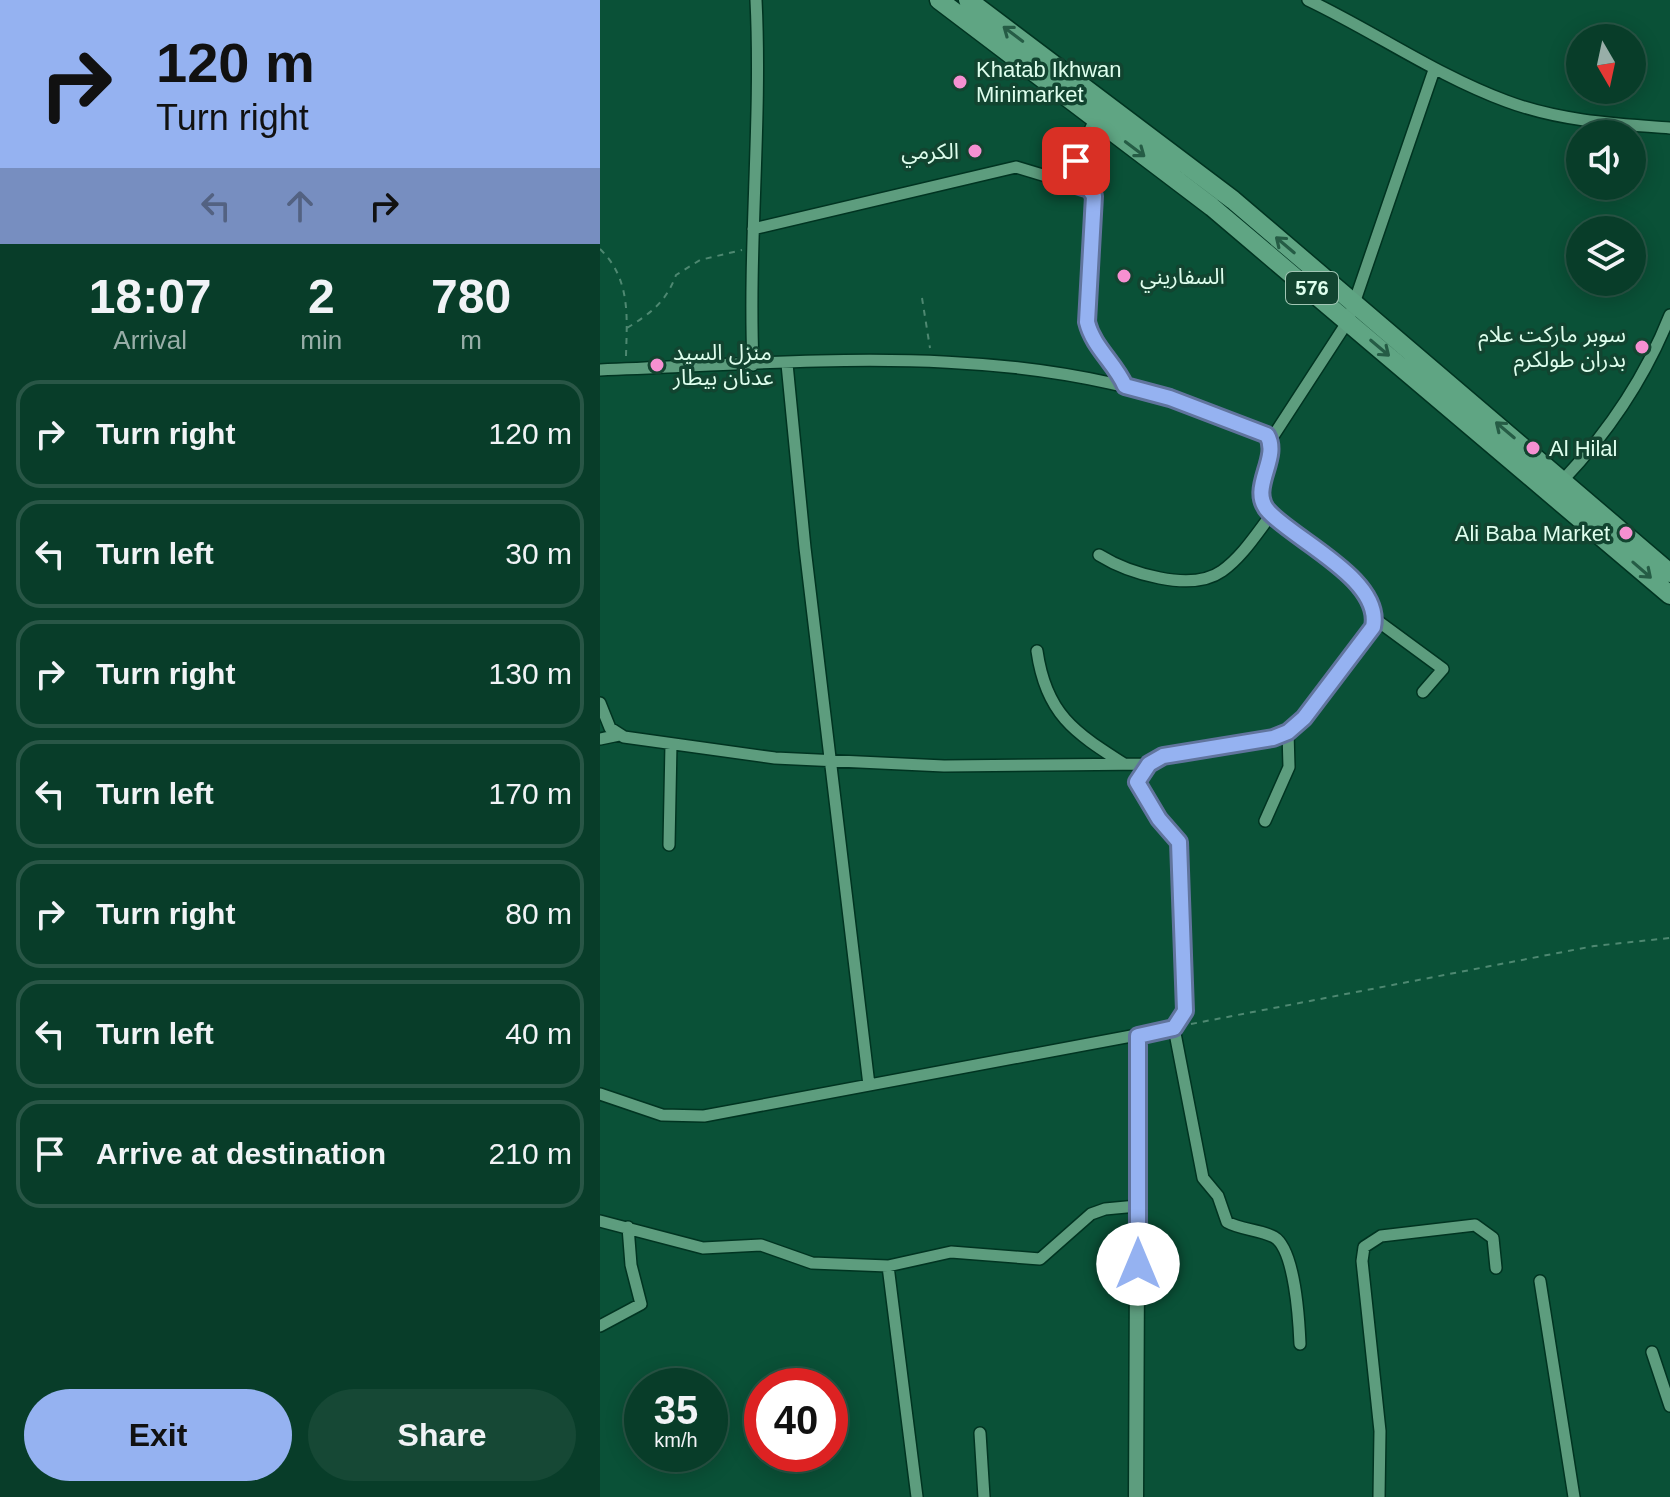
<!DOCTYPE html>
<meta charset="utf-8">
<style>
:root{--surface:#083d29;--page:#164835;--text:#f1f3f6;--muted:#98aea8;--line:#295646;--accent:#95b2f1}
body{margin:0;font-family:Arial,"Noto Sans Arabic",sans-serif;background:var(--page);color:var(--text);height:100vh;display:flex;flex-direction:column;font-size:30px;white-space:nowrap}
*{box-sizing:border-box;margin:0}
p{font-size:26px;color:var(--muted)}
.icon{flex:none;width:44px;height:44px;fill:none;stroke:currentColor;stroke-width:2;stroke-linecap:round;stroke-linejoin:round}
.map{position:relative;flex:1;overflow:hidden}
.panel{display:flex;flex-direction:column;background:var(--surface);width:600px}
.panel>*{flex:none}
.hud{background:#95b2f1;color:#111;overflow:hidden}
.needle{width:52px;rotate:171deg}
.buttons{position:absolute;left:966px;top:24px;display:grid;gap:16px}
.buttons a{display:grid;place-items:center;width:80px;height:80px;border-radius:50%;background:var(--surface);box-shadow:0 4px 20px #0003,0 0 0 2px var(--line);font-size:40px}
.speed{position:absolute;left:24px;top:1368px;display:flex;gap:16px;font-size:40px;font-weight:700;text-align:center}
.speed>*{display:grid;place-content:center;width:104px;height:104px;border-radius:50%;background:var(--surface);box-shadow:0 4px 20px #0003,0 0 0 2px var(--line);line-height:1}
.speed small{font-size:20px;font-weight:400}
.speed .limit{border:12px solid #d22;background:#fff;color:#111}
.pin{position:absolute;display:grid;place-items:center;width:68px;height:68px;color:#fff;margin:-34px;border-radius:16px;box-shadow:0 4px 12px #0006}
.me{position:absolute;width:88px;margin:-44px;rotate:0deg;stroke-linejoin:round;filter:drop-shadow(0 0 6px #0008)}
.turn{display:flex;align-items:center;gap:28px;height:168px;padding:0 24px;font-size:36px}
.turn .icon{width:104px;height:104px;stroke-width:2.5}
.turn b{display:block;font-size:56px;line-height:68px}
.lanes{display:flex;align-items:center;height:76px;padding:0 24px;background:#0003;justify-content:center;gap:40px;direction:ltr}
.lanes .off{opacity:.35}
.eta{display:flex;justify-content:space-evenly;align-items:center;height:136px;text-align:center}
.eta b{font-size:48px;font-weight:700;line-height:56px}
.button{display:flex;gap:16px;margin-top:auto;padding:16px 24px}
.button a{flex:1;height:92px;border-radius:48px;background:var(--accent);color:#111;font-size:32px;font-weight:700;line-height:92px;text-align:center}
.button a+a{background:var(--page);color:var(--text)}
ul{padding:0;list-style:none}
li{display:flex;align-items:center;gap:24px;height:108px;margin:0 16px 12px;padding:0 8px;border:4px solid var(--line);border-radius:24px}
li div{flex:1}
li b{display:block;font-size:30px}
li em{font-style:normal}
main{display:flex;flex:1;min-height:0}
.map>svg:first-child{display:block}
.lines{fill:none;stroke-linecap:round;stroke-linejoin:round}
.minor-casing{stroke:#003421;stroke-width:14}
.tertiary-casing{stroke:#003421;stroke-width:17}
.primary-casing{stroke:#003421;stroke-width:21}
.path{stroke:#4e8871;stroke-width:2;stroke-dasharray:6 6;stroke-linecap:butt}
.minor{stroke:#5d9d7e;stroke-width:11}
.tertiary{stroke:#5d9d7e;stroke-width:14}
.primary{stroke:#5fa583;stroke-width:18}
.oneway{stroke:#255c45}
.route-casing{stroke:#61749d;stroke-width:20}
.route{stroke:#95b2f1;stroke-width:14}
.poi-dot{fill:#f690d1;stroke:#124430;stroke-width:3}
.labels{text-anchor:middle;stroke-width:7;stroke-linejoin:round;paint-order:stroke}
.shield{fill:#124430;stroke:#a1c6b4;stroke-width:2}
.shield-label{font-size:20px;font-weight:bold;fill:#defeed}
.poi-label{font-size:22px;fill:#defeed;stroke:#124430;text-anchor:start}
</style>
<main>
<section class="panel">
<div class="hud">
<div class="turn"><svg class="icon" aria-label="right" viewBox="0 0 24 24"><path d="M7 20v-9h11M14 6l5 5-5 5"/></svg><div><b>120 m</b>Turn right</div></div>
<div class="lanes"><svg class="icon off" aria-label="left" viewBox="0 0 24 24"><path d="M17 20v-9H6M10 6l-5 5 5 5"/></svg><svg class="icon off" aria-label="ahead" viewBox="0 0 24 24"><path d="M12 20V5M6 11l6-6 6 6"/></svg><svg class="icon" aria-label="right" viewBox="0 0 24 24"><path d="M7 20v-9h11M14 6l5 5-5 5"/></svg></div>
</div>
<div class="eta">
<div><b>18:07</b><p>Arrival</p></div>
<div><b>2</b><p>min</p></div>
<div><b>780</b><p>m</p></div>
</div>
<ul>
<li><svg class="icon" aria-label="right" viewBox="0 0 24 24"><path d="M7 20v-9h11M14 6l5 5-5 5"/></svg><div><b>Turn right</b></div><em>120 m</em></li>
<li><svg class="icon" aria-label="left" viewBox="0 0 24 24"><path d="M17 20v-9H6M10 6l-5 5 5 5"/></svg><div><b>Turn left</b></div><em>30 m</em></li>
<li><svg class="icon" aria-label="right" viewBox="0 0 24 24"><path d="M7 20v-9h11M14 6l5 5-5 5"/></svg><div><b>Turn right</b></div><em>130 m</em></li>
<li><svg class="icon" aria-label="left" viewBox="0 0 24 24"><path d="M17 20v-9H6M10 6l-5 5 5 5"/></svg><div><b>Turn left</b></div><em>170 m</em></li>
<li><svg class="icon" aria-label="right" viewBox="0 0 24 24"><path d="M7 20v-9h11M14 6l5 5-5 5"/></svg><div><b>Turn right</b></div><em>80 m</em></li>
<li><svg class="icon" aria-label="left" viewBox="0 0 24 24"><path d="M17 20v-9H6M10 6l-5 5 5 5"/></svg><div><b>Turn left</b></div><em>40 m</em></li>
<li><svg class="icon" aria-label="arrive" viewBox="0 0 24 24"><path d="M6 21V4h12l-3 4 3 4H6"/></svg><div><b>Arrive at destination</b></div><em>210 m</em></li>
</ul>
<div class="button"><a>Exit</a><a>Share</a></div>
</section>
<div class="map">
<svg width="1070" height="1497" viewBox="0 0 1070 1497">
<rect width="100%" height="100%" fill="#0a5137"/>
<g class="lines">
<g class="minor-casing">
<path id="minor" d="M708,0C775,32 836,75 906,101C959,121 1014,124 1070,128
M467,182L495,119
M153,229L416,167L489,189L494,196L487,322C493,347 515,363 525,386
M187,364L205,548L269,1085
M153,365C148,243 162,122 156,0
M0,370C197,363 410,339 599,409C621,417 647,423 667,435C681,459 647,489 669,512C696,541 783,580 773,627C748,660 712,725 673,738L563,756C550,761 543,769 537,782L559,819L579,842L585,1011L574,1028L104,1116L62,1115L0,1094
M670,441L748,321L834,70
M964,479C1010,430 1045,378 1070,315
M499,555C528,573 591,593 622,571C642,557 657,533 671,515
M775,619L843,669L823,692
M437,651C446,714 474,732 524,764
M0,703L10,728L24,737L175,758L344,766L549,764
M0,739L19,735
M665,821L689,767L688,732
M69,845L71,744
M574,1028L603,1178L618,1196L627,1222C641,1230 659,1229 674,1237C695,1249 699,1321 700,1344
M0,1221L103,1248L161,1245L212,1263L288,1266L351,1252L440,1259L491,1214L505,1209L537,1206
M288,1266L317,1497
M940,1281L974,1497
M0,1326L41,1304L31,1265L28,1227
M1052,1352L1070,1406
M380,1433L384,1497
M779,1497L780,1431L762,1261L764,1247L781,1236L875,1225L893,1238L896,1268"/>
</g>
<g class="tertiary-casing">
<path id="tertiary" d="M536,1497L538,1036"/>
</g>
<g class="primary-casing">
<path id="primary" d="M339,0L612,207L1070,595
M368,0L633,200L1070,573"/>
</g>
<path class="path" d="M0,249C31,279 27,317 26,356
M322,298L330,348
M27,328C51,313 66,302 76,275L100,260L142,250
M591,1024L994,946L1070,938"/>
<use href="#minor" class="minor"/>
<use href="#tertiary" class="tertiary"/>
<use href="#primary" class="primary"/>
</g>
<defs><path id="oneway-shaft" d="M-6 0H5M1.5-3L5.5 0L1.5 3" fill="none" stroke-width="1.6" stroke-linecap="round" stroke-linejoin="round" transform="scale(2)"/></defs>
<g class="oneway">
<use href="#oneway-shaft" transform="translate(413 34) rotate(-143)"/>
<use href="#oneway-shaft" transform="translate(535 149) rotate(37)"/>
<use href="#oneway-shaft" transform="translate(685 245) rotate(-140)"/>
<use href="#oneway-shaft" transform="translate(780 348) rotate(40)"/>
<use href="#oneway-shaft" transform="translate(905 430) rotate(-140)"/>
<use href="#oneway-shaft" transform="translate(1042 570) rotate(41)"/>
</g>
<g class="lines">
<g class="route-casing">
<path id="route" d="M476,161L467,182L489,189L494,196L487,322C493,347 515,363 525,386L570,398L667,435C681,459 647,489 669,512C696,541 783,580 773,627L704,718L688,732L673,738L563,756L549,764L537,782L559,819L579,842L585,1011L574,1028L538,1036V1264"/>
</g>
<use href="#route" class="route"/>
</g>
<g class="poi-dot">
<circle cx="360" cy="82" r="8"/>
<circle cx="375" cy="151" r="8"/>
<circle cx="524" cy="276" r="8"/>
<circle cx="1042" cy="347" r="8"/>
<circle cx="57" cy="365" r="8"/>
<circle cx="933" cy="448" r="8"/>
<circle cx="1026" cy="533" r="8"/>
</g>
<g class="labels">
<rect class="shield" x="686" y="272" width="52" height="32" rx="6"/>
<g class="shield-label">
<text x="712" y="295">576</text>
</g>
<g class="poi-label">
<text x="376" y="77">Khatab Ikhwan<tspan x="376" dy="25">Minimarket</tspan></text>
<text x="359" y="159" text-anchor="end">الكرمي</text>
<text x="540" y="284">السفاريني</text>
<text x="1026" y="342" text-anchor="end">سوبر ماركت علام<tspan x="1026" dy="25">بدران طولكرم</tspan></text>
<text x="73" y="360">منزل السيد<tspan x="73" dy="25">عدنان بيطار</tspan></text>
<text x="949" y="456">Al Hilal</text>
<text x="1010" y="541" text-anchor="end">Ali Baba Market</text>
</g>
</g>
</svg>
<div class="buttons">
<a><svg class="needle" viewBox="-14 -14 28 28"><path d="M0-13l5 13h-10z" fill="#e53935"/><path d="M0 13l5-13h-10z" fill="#98aea8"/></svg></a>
<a><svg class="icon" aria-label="sound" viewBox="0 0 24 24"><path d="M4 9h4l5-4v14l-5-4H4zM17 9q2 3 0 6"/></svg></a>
<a><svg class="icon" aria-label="layers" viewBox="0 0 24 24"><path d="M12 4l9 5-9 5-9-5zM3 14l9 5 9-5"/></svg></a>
</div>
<div class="speed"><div>35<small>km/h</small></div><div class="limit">40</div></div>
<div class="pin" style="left:476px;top:161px;background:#d93025"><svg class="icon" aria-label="arrive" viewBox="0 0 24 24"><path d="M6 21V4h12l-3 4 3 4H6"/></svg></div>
<svg class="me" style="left:538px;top:1264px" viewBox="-20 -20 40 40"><circle r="19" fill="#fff"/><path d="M0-13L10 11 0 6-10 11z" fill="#95b2f1"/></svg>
</div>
</main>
